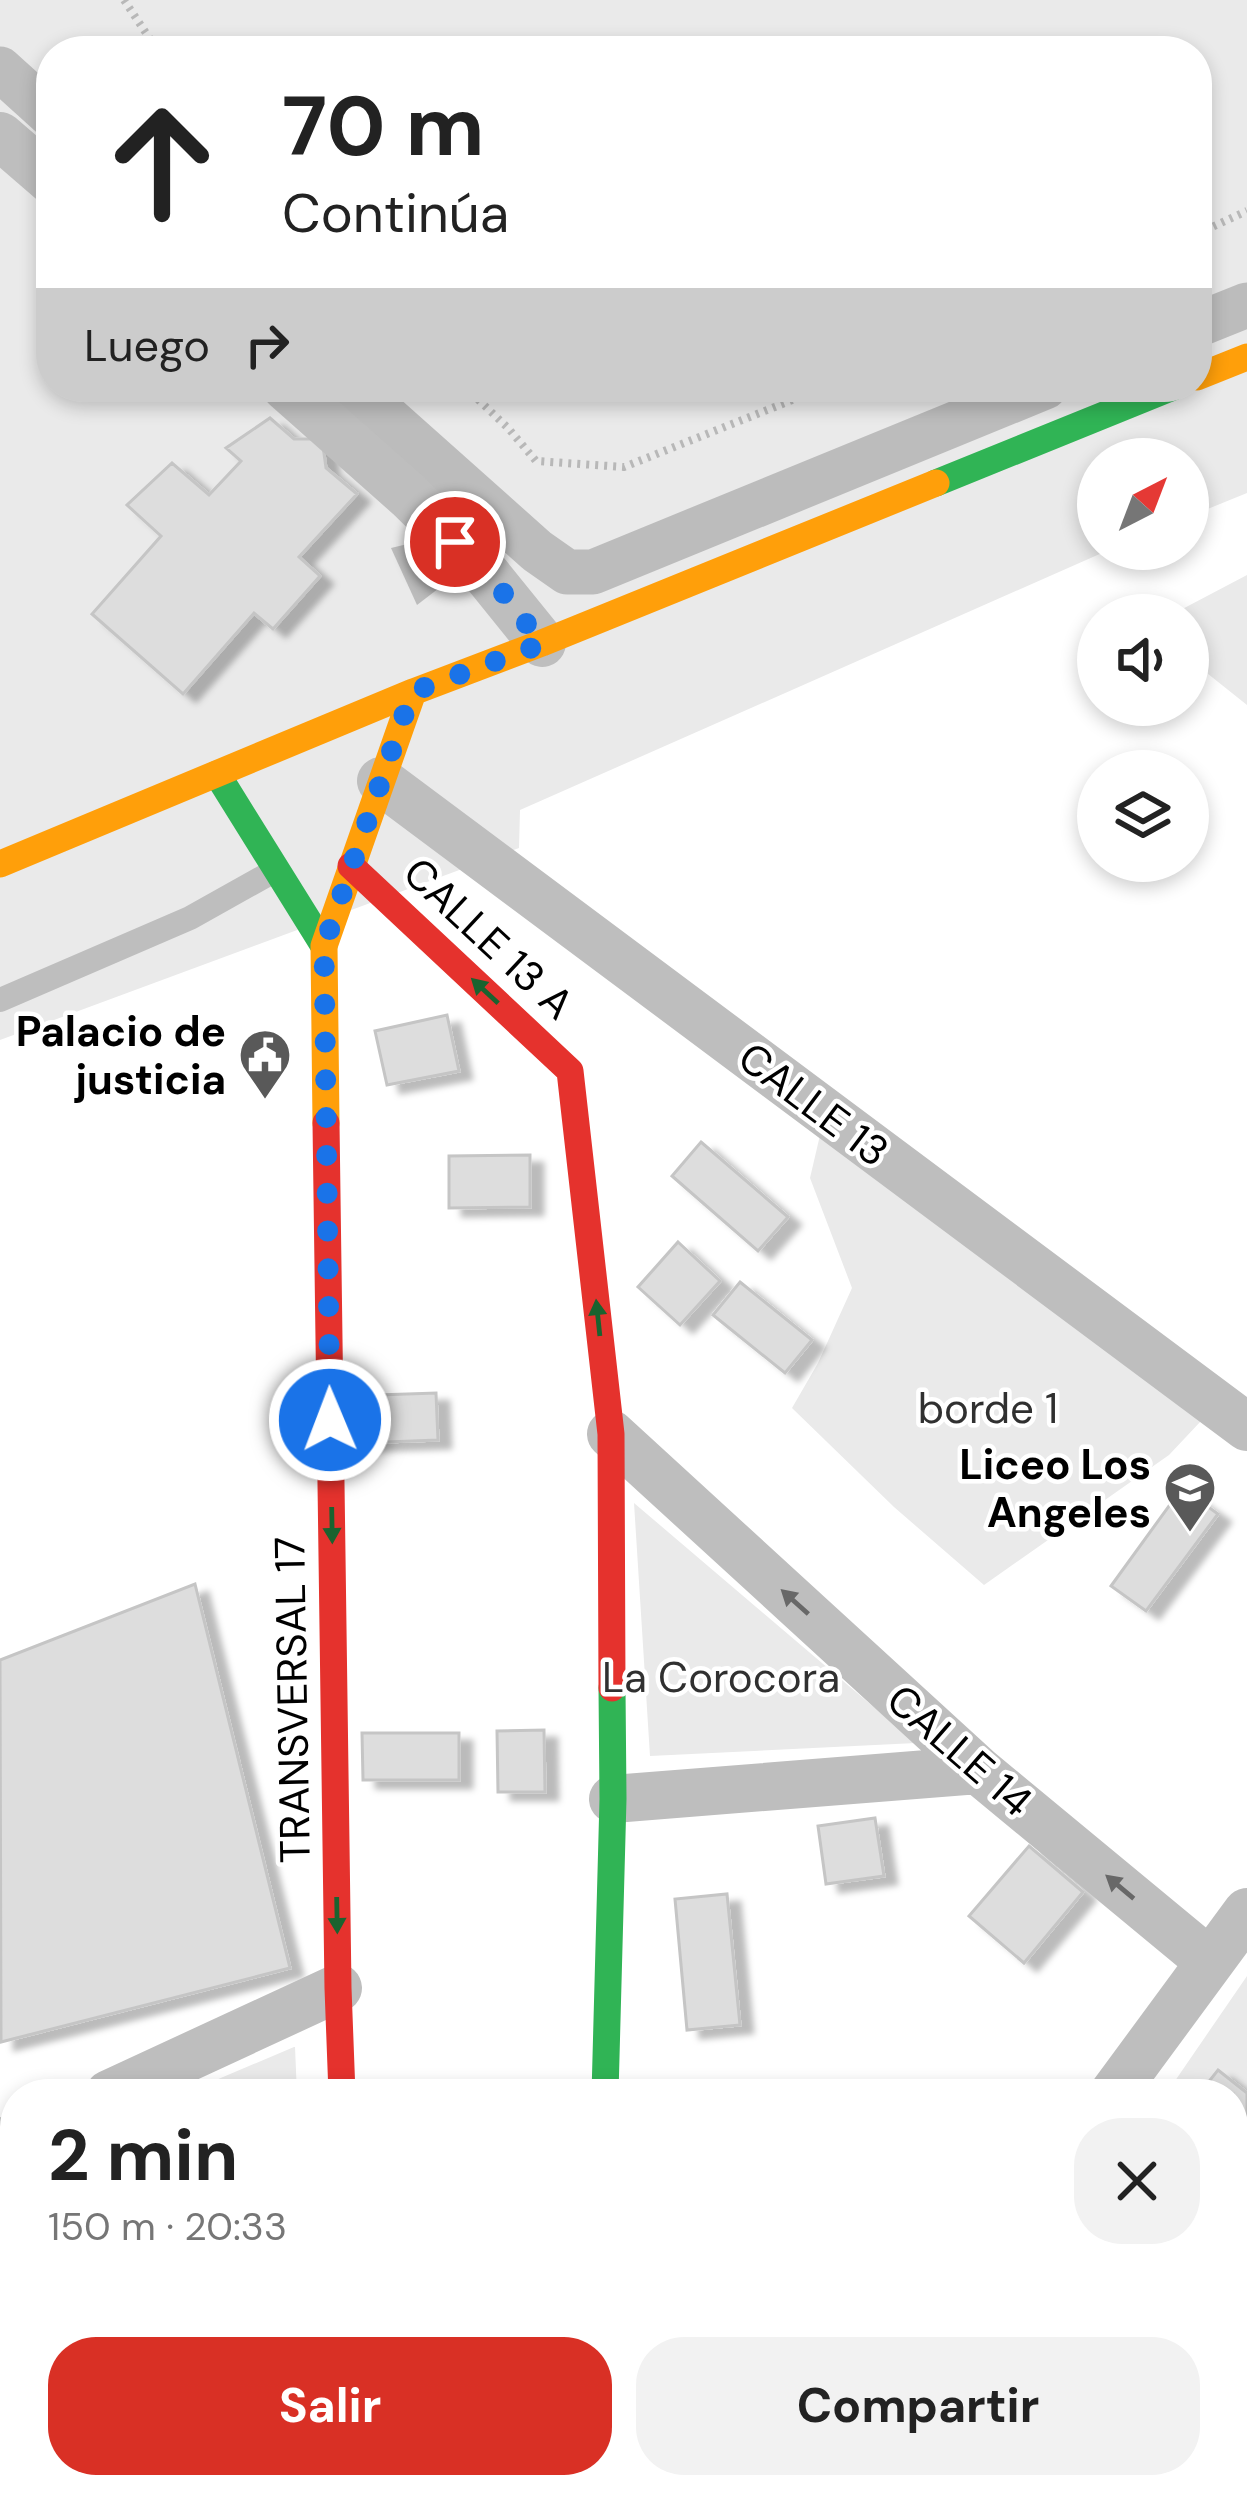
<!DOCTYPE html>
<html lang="es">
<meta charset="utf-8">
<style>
:root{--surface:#fff;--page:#f2f2f2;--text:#222;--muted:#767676;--accent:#d93025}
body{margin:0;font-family:"DM Sans",sans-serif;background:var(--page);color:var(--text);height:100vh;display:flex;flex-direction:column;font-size:45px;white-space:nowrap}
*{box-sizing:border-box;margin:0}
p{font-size:39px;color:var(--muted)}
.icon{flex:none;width:66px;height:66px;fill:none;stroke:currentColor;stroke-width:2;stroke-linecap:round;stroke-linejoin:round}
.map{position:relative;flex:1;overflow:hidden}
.details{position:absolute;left:0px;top:2079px;width:1248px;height:420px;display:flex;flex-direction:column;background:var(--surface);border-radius:48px 48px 0 0;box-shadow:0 6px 18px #0003}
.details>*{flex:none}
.top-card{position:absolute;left:36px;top:36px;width:1176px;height:366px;border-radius:48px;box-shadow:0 6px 18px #0003;background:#fff;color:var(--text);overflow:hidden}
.needle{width:78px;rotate:42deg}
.tools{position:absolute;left:1077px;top:438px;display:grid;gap:24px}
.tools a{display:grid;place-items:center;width:132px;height:132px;border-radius:50%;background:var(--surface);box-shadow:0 6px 18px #0003;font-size:60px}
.pin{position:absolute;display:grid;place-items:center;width:102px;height:102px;color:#fff;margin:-51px;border:6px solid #fff;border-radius:50%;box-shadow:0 3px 12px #0007}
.me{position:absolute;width:132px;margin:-66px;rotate:359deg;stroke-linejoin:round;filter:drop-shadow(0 0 9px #0008)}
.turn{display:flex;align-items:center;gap:42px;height:252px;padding:0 48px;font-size:54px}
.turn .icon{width:156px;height:156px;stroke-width:2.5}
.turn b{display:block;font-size:84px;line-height:102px}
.then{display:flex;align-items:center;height:114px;padding:0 48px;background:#0003;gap:24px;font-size:45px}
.round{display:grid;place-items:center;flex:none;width:126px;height:126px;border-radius:48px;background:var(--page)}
.summary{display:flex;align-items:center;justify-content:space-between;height:204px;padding:0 48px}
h1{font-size:72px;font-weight:700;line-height:90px}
.primary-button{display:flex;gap:24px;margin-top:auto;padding:24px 48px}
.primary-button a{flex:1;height:138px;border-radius:48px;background:var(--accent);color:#fff;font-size:48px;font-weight:700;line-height:138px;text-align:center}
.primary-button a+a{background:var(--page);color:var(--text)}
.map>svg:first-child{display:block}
.green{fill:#eaeaea;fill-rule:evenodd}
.water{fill:#bcbcbc}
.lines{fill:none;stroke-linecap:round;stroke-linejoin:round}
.canal{stroke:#bcbcbc;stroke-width:45}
.building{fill:#ddd;stroke:#c5c5c5;stroke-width:3;filter:url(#shadow)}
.path{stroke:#b8b8b8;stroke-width:8;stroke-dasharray:3 6;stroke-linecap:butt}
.lane{stroke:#bebebe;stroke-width:24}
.street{stroke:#bebebe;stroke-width:48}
.fast{stroke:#30b455;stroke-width:27}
.slow{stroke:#ff9f0a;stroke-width:27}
.jam{stroke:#e5322d;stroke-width:27}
.oneway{fill:#1a632f}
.oneway2{fill:#686868}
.route{stroke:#1a73e8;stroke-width:21;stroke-dasharray:0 37.8}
.labels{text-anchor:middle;stroke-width:9;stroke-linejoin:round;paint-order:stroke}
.street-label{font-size:42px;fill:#000;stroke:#fff}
.poi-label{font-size:42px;font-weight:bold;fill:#000;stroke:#fff;text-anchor:end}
.park-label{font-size:42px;fill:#303030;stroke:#fff}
</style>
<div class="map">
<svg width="1247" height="2499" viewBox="0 0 1247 2499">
<defs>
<filter id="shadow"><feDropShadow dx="13" dy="8" stdDeviation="3" flood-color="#0004"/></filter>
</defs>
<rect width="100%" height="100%" fill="#fff"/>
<path class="green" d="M0,0H1247V493L1188,517V459H1098V549H1111L520,810L519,848L0,1040ZM51,51H1197V387H51Z
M1247,575V705L1188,658V615H1171Z
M824,1118L1217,1404L1169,1455L984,1585L894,1507L792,1408L818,1363L852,1288L810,1178Z
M634,1503L916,1743L650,1756Z
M1247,1976V2452L1233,2094H1166Z
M295,2047L297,2094H183L294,2047Z
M15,2165V2484H315V2499H0V2171Z"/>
<path class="water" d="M424,540L460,572L417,605L391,548Z"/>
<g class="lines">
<path class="canal" d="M0,69L51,115
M1197,325L1247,305
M353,387L537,551L567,572H593L1045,387"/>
</g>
<path class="building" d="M270,418L294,439H322L326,468L357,494L299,557L320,576L273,629L254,613L183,694L92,614L161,536L127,505L172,463L209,495L241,461L226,448Z
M447,1015L459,1071L387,1085L375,1031Z
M701,1142L788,1217L758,1251L672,1176Z
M530,1155V1207L449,1208V1156Z
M678,1242L720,1281L680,1325L638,1287Z
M740,1282L812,1340L785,1373L713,1315Z
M436,1393L438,1440L360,1443V1421H379L378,1395Z
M1182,1488L1218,1514L1146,1611L1111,1586Z
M195,1584L290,1968L1,2042L0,1660Z
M544,1730L545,1792H498L497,1731Z
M362,1733H459V1780H363Z
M875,1818L884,1876L826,1884L818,1826Z
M1029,1846L1083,1892L1024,1963L969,1916Z
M727,1894L740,2025L687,2030L675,1899Z
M1218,2070L1247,2093V2453L1233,2441V2094H1199Z
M881,2484H919L938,2499H870Z
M1193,2484H1213L1235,2499H1182Z"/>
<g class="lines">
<path class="path" d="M124,0L158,51
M1197,234L1247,211
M465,387L508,428L536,461L624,467L825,387"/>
<path class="lane" d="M0,1000L190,918L274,871"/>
<path class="street" d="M0,136L51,180
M286,387L409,496L478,564L542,643
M381,781L1247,1427
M611,1434L978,1770L1210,1962
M613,1799L978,1770
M109,2094L338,1988
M1113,2094L1247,1912
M0,2144L15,2137
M1233,2445L1247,2455
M439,2484V2499
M810,2499L821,2484"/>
<path class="fast" d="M936,483L1173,387
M217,774L324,946
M605,2094L613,1799L612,1688
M358,2484L359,2499"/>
<path class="slow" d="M1197,377L1247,357
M0,864L413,692L542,643L936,483
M326,1123L324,946L413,692"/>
<path class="jam" d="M351,866L570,1071L611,1434L612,1688
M326,1123L338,1988L342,2094"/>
</g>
<defs><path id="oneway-solid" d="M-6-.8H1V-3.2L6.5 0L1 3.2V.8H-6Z" transform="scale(3)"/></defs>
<g class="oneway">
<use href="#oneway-solid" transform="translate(485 991) rotate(-137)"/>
<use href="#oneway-solid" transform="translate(598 1318) rotate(-96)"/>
<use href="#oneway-solid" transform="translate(332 1525) rotate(89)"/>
<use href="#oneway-solid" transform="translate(337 1915) rotate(89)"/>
</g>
<g class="oneway2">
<use href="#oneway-solid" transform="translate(795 1602) rotate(-138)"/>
<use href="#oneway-solid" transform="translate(1120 1887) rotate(-140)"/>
</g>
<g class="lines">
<path class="route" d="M330,1420L324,946L412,692L542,644L501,590L455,542"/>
</g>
<defs>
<g id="civic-pin" transform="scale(2.7)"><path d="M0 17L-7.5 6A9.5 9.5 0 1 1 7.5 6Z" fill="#595959" stroke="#fff"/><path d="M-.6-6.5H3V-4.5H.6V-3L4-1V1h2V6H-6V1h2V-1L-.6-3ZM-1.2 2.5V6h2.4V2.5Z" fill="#fff"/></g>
<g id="school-pin" transform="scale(2.7)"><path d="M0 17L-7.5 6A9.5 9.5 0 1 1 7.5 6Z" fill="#595959" stroke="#fff"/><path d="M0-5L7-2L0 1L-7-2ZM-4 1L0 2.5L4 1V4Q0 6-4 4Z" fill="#fff"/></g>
</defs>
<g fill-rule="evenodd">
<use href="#civic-pin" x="265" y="1055"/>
<use href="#school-pin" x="1190" y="1488"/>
</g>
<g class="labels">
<g class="street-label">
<text transform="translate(489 938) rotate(43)" y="15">CALLE 13 A</text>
<text transform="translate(814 1104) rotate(37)" y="15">CALLE 13</text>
<text transform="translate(292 1700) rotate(-91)" y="15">TRANSVERSAL 17</text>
<text transform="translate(960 1750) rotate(41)" y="15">CALLE 14</text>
</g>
<g class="poi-label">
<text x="226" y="1046">Palacio de<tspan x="226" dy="48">justicia</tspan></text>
<text x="1151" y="1479">Liceo Los<tspan x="1151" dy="48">Angeles</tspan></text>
</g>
<g class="park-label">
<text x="988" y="1423">borde 1</text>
<text x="721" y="1692">La Corocora</text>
</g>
</g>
</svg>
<div class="tools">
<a><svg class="needle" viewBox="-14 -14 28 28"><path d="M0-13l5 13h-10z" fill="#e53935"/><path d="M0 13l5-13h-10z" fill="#767676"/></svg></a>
<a><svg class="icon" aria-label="sound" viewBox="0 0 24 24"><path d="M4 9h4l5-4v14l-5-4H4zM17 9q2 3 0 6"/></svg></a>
<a><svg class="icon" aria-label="layers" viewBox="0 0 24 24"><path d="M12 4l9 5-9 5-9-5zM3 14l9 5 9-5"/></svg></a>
</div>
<div class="pin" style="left:455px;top:542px;background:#d93025"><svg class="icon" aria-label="arrive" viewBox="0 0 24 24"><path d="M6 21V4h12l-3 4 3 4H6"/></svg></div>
<svg class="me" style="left:330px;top:1420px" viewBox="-20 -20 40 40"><circle r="17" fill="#1a73e8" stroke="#fff" stroke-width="3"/><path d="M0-11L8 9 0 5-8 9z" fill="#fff"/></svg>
<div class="top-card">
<div class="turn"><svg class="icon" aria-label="ahead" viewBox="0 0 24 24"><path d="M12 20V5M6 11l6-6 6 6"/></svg><div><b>70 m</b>Continúa</div></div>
<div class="then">Luego<svg class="icon" aria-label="right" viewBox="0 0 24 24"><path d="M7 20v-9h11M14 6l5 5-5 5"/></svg></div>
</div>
<section class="details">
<div class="summary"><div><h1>2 min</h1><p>150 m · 20:33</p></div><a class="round"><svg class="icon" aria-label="close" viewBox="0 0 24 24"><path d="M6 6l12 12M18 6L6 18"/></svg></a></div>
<div class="primary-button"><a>Salir</a><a>Compartir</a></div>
</section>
</div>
